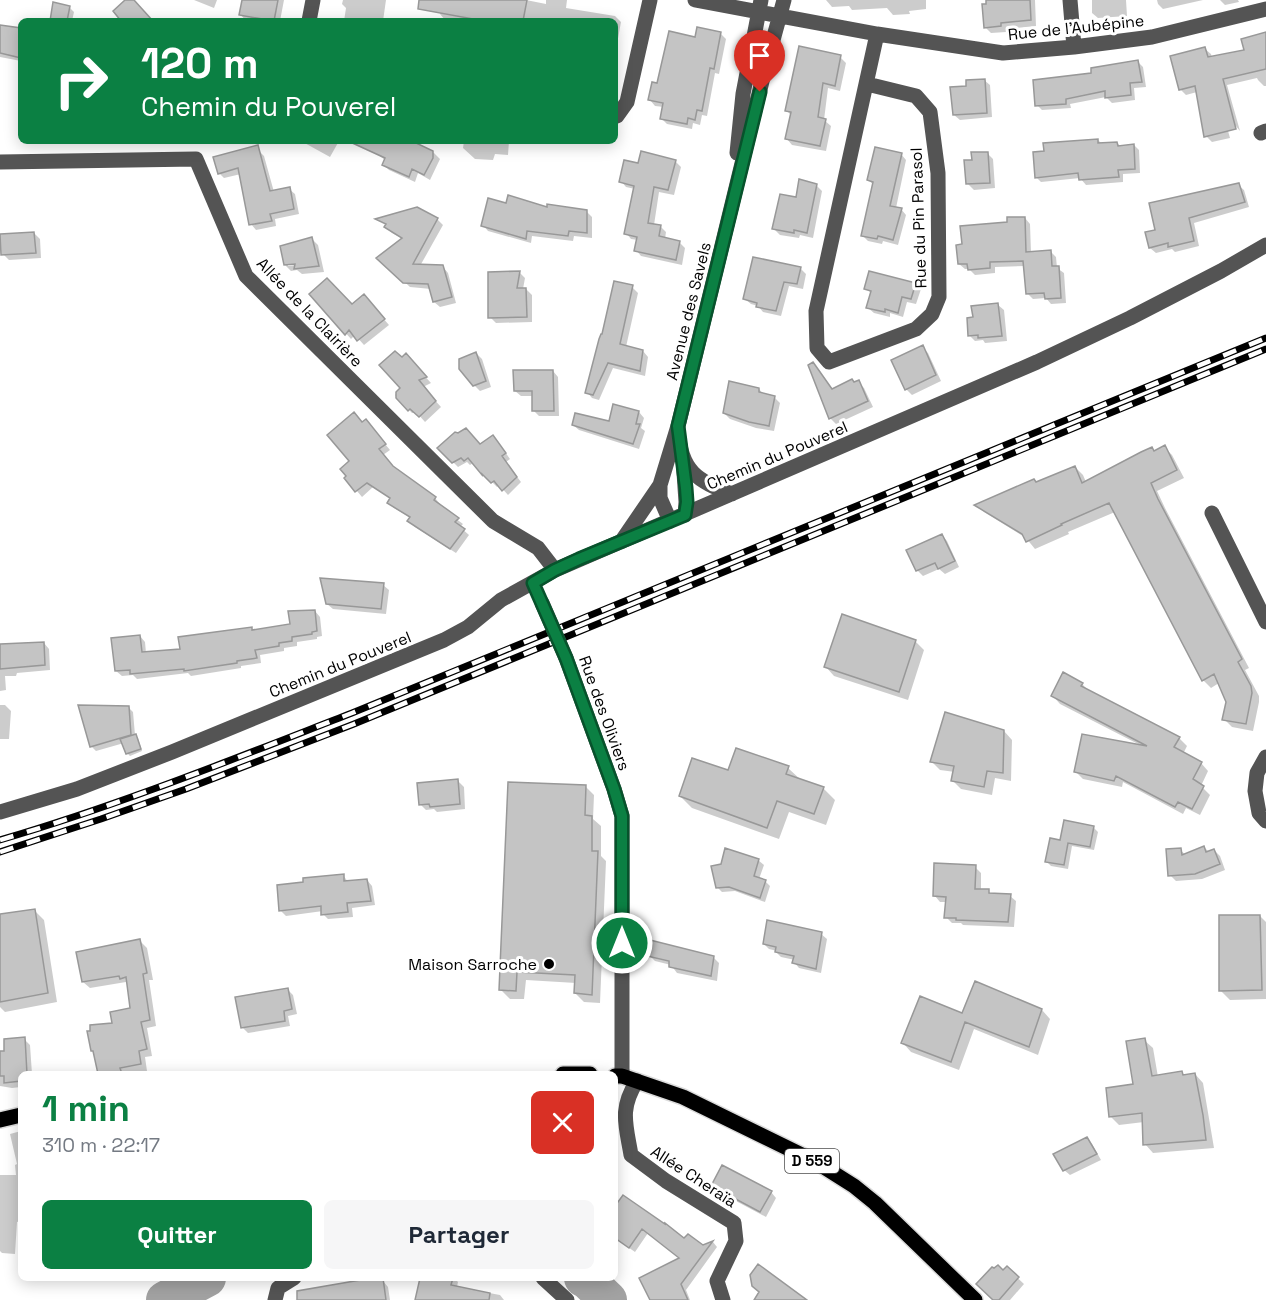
<!DOCTYPE html>
<html lang="fr">
<meta charset="utf-8">
<style>
:root{--surface:#fff;--page:#f6f6f7;--text:#1f2937;--muted:#747a83;--accent:#0b8043}
body{margin:0;font-family:"Space Grotesk",sans-serif;background:var(--page);color:var(--text);height:100vh;display:flex;flex-direction:column;font-size:22px;white-space:nowrap}
*{box-sizing:border-box;margin:0}
p{font-size:20px;color:var(--muted)}
.icon{flex:none;width:33px;height:33px;fill:none;stroke:currentColor;stroke-width:2;stroke-linecap:round;stroke-linejoin:round}
.map{position:relative;flex:1;overflow:hidden}
.side{position:absolute;left:18px;top:1071px;width:600px;height:210px;display:flex;flex-direction:column;background:var(--surface);border-radius:9px;box-shadow:0 3px 15px #0003}
.side>*{flex:none}
.banner{position:absolute;left:18px;top:18px;width:600px;height:126px;border-radius:9px;box-shadow:0 3px 15px #0003;background:#0b8043;color:#fff;overflow:hidden}
.pin{position:absolute;display:grid;place-items:center;width:51px;height:51px;color:#fff;margin:-62px -26px;border-radius:50% 50% 50% 0;rotate:-45deg;box-shadow:0 0 6px #0007}
.pin .icon{rotate:45deg}
.me{position:absolute;width:66px;margin:-33px;rotate:0deg;stroke-linejoin:round;filter:drop-shadow(0 0 4px #0008)}
.turn{display:flex;align-items:center;gap:21px;height:126px;padding:0 24px;font-size:27px}
.turn .icon{width:78px;height:78px;stroke-width:2.5}
.turn b{display:block;font-size:42px;line-height:51px}
.round{display:grid;place-items:center;flex:none;width:63px;height:63px;border-radius:9px;background:var(--page)}
.summary{display:flex;align-items:center;justify-content:space-between;height:102px;padding:0 24px}
h1{font-size:36px;font-weight:800;line-height:45px;color:var(--accent)}
.primary-button{display:flex;gap:12px;margin-top:auto;padding:12px 24px}
.primary-button a{flex:1;height:69px;border-radius:9px;background:var(--accent);color:#fff;font-size:24px;font-weight:800;line-height:69px;text-align:center}
.primary-button a+a{background:var(--page);color:var(--text)}
.map>svg:first-child{display:block}
.shadow{fill:#0003;fill-rule:evenodd}
.lines{fill:none;stroke-linecap:round;stroke-linejoin:round}
.river{stroke:#a2a2a2;stroke-width:38}
.building{fill:#c4c4c4;stroke:#989898;stroke-width:1.5}
.major-casing{stroke:#dbdbdb;stroke-width:18}
.minor{stroke:#545454;stroke-width:15}
.major{stroke:#000;stroke-width:15}
.rail-casing{stroke:#000;stroke-width:7}
.rail{stroke:#fff;stroke-width:4.5;stroke-dasharray:14;stroke-linecap:butt}
.minor-bridge{stroke:#545454;stroke-width:15}
.route-casing{stroke:#07532c;stroke-width:15}
.route{stroke:#0b8043;stroke-width:10}
.poi-dot{fill:#000;stroke:#fff;stroke-width:2}
.labels{text-anchor:middle;stroke-width:6;stroke-linejoin:round;paint-order:stroke}
.shield{fill:#fff;stroke:#4c4c4c;stroke-width:1.5}
.shield-label{font-size:15px;font-weight:bold;fill:#000}
.street-label{font-size:16px;fill:#000;stroke:#fff}
.poi-label{font-size:16px;fill:#000;stroke:#fff;text-anchor:end}
</style>
<div class="map">
<svg width="1266" height="1300" viewBox="0 0 1266 1300">
<rect width="100%" height="100%" fill="#fff"/>
<path class="shadow" d="M194,0H217L214,8Z
M244,0H284L280,21H246L241,15Z
M343,0H386L383,21H344L346,8L342,4Z
M435,0H526L546,4V0H567L566,8L615,16L621,22L617,44L615,43V21H455L445,20L440,14V12Z
M826,0H926V9L909,11L910,14L893,15L887,8L852,10L849,6L832,7Z
M987,0H1035L1036,26L1006,29V32L991,33L986,28Z
M1092,0H1126L1127,16L1098,18L1092,13Z
M1157,0H1203L1163,9L1158,4Z
M1220,0H1238L1239,2L1225,5Z
M69,7L74,12L72,21H51Z
M19,22H21V61L0,57V26L18,29Z
M720,33L726,39L719,74L715,73L707,116L702,115L700,125L693,123L692,129L667,124L661,118L664,107L655,106L650,100L658,85L696,38Z
M1266,34V86H1264L1258,80L1257,78L1227,85L1240,131L1222,109L1230,138L1212,142L1206,136L1197,92L1186,95L1180,89L1205,49L1211,54L1212,58L1246,51Z
M840,57L846,63L840,91L828,88L824,120L831,126L826,151L792,145L787,139L792,116L786,110Z
M1138,62L1143,67L1146,87L1134,88L1135,100L1112,103L1106,97L1070,104L1071,108L1042,110L1037,105L1093,74Z
M984,80L990,85L992,117L960,120L954,115L968,87Z
M1098,140L1102,144L1117,143L1121,147L1134,145L1139,150L1140,173L1123,174V182L1086,185L1080,178L1041,182L1036,177Z
M301,141H339L330,157Z
M383,141L410,142L434,153L440,159L430,180L418,173L415,182L389,170L383,164L385,160L376,153Z
M464,141H509L508,155L495,154L493,160L475,159L463,148Z
M259,151L264,156L274,192L289,189L295,194L299,214L275,219L276,226L256,230L251,224L241,174L224,178L219,173Z
M987,153L993,159L995,188L974,190L968,184L974,161Z
M901,154L906,160L896,208L901,209L906,215L898,245L883,241L882,244L868,241L863,236L874,185L868,180Z
M675,161L681,167L674,195L659,192L654,225L660,226L666,232L665,239L679,242L685,248L682,265L641,256L636,250L638,240L631,239L626,233L635,189L626,187L621,181L639,165Z
M816,185L822,191L813,238L800,235L799,238L780,235L774,229L797,199Z
M1238,185L1244,190L1249,207L1194,223L1199,246L1175,252L1172,249L1156,253L1150,248L1147,233L1157,231Z
M507,205L548,209L586,211L592,217V238L574,236L573,241L532,236L531,243L488,231L483,225Z
M417,208L437,219L443,225L420,266L443,267L448,273L456,303L440,307L434,302L431,289L410,287L379,258L403,239L392,233L386,227L387,226L378,219Z
M1025,218L1030,224L1031,253L1051,252L1056,257L1057,268L1064,273L1066,303L1051,304L1046,298L1033,299L1027,293L1025,266L995,267V273L975,275L969,269H965L959,264L1008,223Z
M34,233L40,239L41,258L9,260L3,254Z
M312,239L318,245L324,272L302,274L297,270L291,271L285,265ZM288,263L303,264L288,266Z
M800,268L806,274L803,289L789,286L781,316L763,312L758,306L751,304L745,299Z
M519,272L525,278L523,289H526L532,295V322L496,323L490,317Z
M915,284L921,289L916,304L907,302L903,317L890,313V317L874,313L868,308L872,294L866,288Z
M632,287L638,293L626,347L643,351L648,357L645,376L613,368L599,400L592,398L587,392Z
M311,294L352,306L369,302L389,325L364,345L355,335L351,339Z
M998,305L1004,310L1007,341L985,343L983,340L975,341L969,335L975,318Z
M922,347L928,353L941,381L912,395L906,389Z
M476,353L482,359L491,387L480,391L474,385Z
M402,359L411,361L431,383L423,387L441,407L425,422L417,413H412L395,395L402,388Z
M813,364L819,370L833,390L858,382L864,388L873,407L836,424L830,418Z
M553,371L558,377L559,416H539L533,410V396H521L515,391Z
M759,389L764,395L774,397L780,403L774,431L756,428L730,419L724,413Z
M639,412L644,418L641,428L645,431L639,449L579,430L573,425L610,423Z
M362,423L371,427L390,450L383,455L394,469L435,498L440,504L439,506L463,524L460,527L469,535L456,553L415,527L409,521L411,518L394,508L389,503L392,499L373,487L362,497L346,478Z
M498,442L510,459L506,462L521,482L508,495L499,485L497,487L473,463L470,465L467,462L458,467L439,448L480,445Z
M1164,447L1172,455L1184,478L1157,491L1165,508L1249,668L1245,670L1259,696V702L1253,731L1232,727L1224,719L1228,702L1219,683L1211,688L1203,680L1115,512L1068,532L1069,534L1035,549L1026,538L984,512L976,505L1075,467L1083,475L1086,482Z
M942,535L947,541L959,567L945,574L939,569L923,576L917,570L908,551Z
M383,585L389,590L386,614L333,609L327,604Z
M315,611L320,617L322,636L317,637V639L297,642V646L284,648V651L260,655L261,663L241,666V668L191,676L188,673L137,679L133,675L122,676L116,671L140,636L145,642L146,653L182,651L251,628L254,631L292,625Z
M915,641L924,650L908,700L834,676L826,667Z
M44,643L49,649L50,670L17,673L16,676H5L6,690L0,691V646Z
M1082,684L1090,692L1179,738L1187,746L1183,754L1201,763L1208,771L1201,786L1210,795L1200,815L1186,808L1183,814L1123,782L1122,787L1083,779L1076,772L1142,746L1060,704L1053,696Z
M0,705H5L11,711L9,739H0Z
M128,707L133,712L135,735L138,738L142,751L130,756L127,753L124,743L96,751L91,746Z
M1004,731L1012,740L1011,781L995,778L992,795L961,789L953,781L955,772L940,770L931,761Z
M788,768L801,780L823,788L835,800L826,825L789,812L779,839L692,808L680,796L729,772Z
M458,781L464,787L465,809L437,812L434,809L426,810L420,804Z
M585,786L594,795L593,819L601,826V856L606,861L600,1003L584,1002L575,993L576,983L526,980L524,999H510L501,990Z
M1093,827L1098,832L1094,850L1072,846L1068,869L1051,866L1047,862L1061,842Z
M1204,847L1209,852L1214,850L1220,856L1225,870L1202,879L1176,881L1170,875L1180,850L1186,855Z
M758,860L764,865L759,879L765,881L770,886L765,902L735,891L722,892L717,887Z
M975,867L981,873V891H988L992,895L1010,896L1016,901L1014,927L963,925L961,923H952L946,917L947,902H940L935,896Z
M343,875L348,882L367,880L372,886L375,905L352,908L353,917L328,919L323,914V911L286,916L281,911L305,884Z
M34,910L44,920L57,1002L5,1012L0,1007V915Z
M1260,916L1266,922V999L1230,1000L1221,991Z
M821,934L827,939L821,973L799,968L794,962L795,960L781,957L776,952L777,951L769,949L764,944Z
M140,941L147,948L153,980H149L156,1026L147,1028L152,1056L145,1057L147,1071L128,1074H99L95,1053L93,1051L113,1024L132,1009L129,985L126,982L90,988L83,982Z
M649,955L713,957L719,963L717,981L677,973L671,965L655,961Z
M287,989L293,995L297,1014L288,1016L290,1026L248,1033L242,1027Z
M1042,1010L1050,1019L1038,1055L974,1029L959,1070L911,1052L903,1043L963,1015Z
M24,1039L30,1045L32,1074H21V1087L12,1088L0,1086V1053L6,1052Z
M1144,1040L1153,1048L1158,1077L1182,1073L1185,1076L1195,1074L1203,1083L1214,1148L1153,1153L1145,1144L1144,1122L1119,1125L1111,1117L1135,1086Z
M21,1131V1221L17,1222L15,1254L2,1253L0,1251V1175H16L15,1165L17,1164L10,1134Z
M1087,1139L1092,1144L1101,1160L1070,1175L1064,1170Z
M713,1186L771,1192L776,1198L766,1217L719,1192Z
M615,1209L703,1247L713,1242L717,1247L686,1290L690,1300H651L681,1259L648,1233L635,1252L615,1238Z
M1007,1268L1024,1284L1010,1300H994L1003,1272Z
M422,1278H454L458,1282L457,1287L500,1295L504,1300H417Z
M383,1281L388,1287L390,1300H295L328,1294Z"/>
<g class="lines">
<path class="river" d="M583,1278L587,1280L608,1300
M165,1300L207,1278"/>
</g>
<path class="building" d="M125,0H134L153,21H121L113,11Z
M242,0H278L274,21L239,15Z
M419,0H527L523,21H484L418,9Z
M986,0H1030L1031,20L1001,23V26L984,28L982,4H986Z
M53,2L70,6L67,21H50Z
M0,25L21,28V58L0,53Z
M697,27L721,32L714,69L710,68L702,111L697,110L695,120L688,118L687,124L660,119L663,103L648,100L652,82L657,83L669,31L695,37Z
M1266,32V69L1223,79L1236,129L1204,137L1195,86L1179,90L1170,56L1205,47L1208,57L1244,50L1241,39Z
M799,46L841,55L835,86L823,83L818,117L826,119L820,146L785,139L791,112L785,111Z
M1138,60L1142,82L1130,83L1131,95L1105,98V91L1066,99V104L1035,106L1033,80L1091,73V68Z
M985,79L987,113L953,115L950,87L966,86V80Z
M1098,139V143L1117,142L1118,146L1134,144L1135,169L1118,170L1119,177L1079,180L1078,173L1035,178L1033,152L1044,151L1043,143Z
M348,141H412L433,151V158L424,175L412,169L409,177L382,165L385,158Z
M258,145L270,191L290,187L294,209L270,214L272,221L249,225L238,168L218,174L213,157Z
M875,147L902,153L890,206L902,208L893,240L878,236L877,239L861,236L873,182L867,180Z
M641,151L676,160L668,190L654,187L648,223L661,225L659,236L680,241L676,260L634,251L637,237L624,234L634,186L619,182L624,160L638,163Z
M971,152H988L990,183L966,184L964,160H972Z
M799,179L817,184L807,233L794,230V233L772,229L780,194L796,197Z
M1239,183L1245,202L1189,218L1194,241L1168,247V243L1149,248L1145,232L1155,230L1149,203Z
M508,195L547,207V204L587,210V233L569,231L568,236L527,231L526,239L481,226L488,198L506,203Z
M417,207L438,218L413,264L443,265L452,297L433,302L428,284L403,283L376,258L402,238L384,227L386,224L375,219Z
M1007,217H1025L1026,252L1051,250L1052,266H1059L1061,298L1045,299L1044,293L1026,294L1023,261L990,262V268L968,270L967,264H958L956,245L962,244L960,226L1007,222Z
M34,232L36,253L1,255L0,234Z
M312,237L319,266L294,269L295,264L284,265L280,246Z
M753,257L801,267L797,284L784,282L776,311L756,307L757,303L743,299Z
M520,271L517,288H526L527,317L488,318V272Z
M869,271L916,283L911,299L902,297L898,313L885,309V312L866,308L871,291L864,289Z
M327,278L352,304L364,294L385,319L357,341L349,330L345,335L309,294Z
M614,281L633,285L620,344L643,350L640,371L608,363L593,395L585,393L599,339L601,334H602Z
M998,303L1002,336L978,338V335L968,336L967,318L973,317L971,306Z
M923,345L936,375L905,390L891,360Z
M395,351L402,357L406,353L427,377L419,380L436,401L419,417L410,409L408,411L396,398V392L400,388L379,365Z
M476,352L486,381L473,386L459,369V359Z
M813,362L832,389L852,379L854,382L859,380L868,401L829,419L808,365Z
M513,370H553L554,411H532V391H514Z
M729,381L759,388V392L775,396L769,426L749,422L723,413Z
M613,404L639,411L636,424H640L633,444L572,425L575,413L609,421Z
M354,412L362,422L366,419L386,444L379,449L393,466L436,497L434,500L459,518L455,522L465,529L450,549L407,521L410,517L387,503L390,498L367,483L355,492L344,478L346,476L340,469L349,461L327,435Z
M466,428L480,444L493,435L506,453L502,456L517,477L502,491L494,481L491,483L482,474V475L468,458L464,461L461,458L452,463L437,448L455,432L458,433Z
M1165,445L1177,470L1151,483L1158,499L1242,659L1238,662L1251,686L1252,693L1246,724L1222,720L1226,702L1214,674L1202,681L1109,503L1061,524L1062,525L1026,542L1022,534L974,505L1034,479L1036,482L1075,466L1082,483L1141,452L1152,447L1154,451Z
M942,534L955,561L938,569L935,563L916,571L906,550Z
M320,578L384,583L381,609L326,604Z
M315,610L317,631L312,632V634L292,637V641L279,643V646L255,650L257,658L237,661V663L184,671V669L130,674V670L115,671L111,638L140,635L142,652L180,649L178,637L252,627V630L290,624L288,611Z
M842,614L916,640L899,692L824,667Z
M44,642L45,665L0,669V644Z
M1063,672L1083,683L1081,686L1180,737L1174,747L1202,762L1193,779L1204,786L1192,809L1178,802L1175,807L1116,776L1114,781L1074,772L1082,734L1147,746L1051,696Z
M78,705L129,706L131,735L90,747Z
M945,712L1004,730L1003,773L987,771L984,787L951,781L954,766L930,762Z
M136,734L141,749L126,754L120,739Z
M736,748L789,766L786,774L824,787L814,814L777,801L767,828L679,796L692,758L728,770Z
M458,779L460,804L430,807L429,804L419,805L417,783Z
M508,782L586,785L585,815L592,816V851H598L592,995L574,993L575,975L517,972L516,991L499,990Z
M1064,820L1094,826L1090,847L1068,843L1064,865L1045,862L1050,838L1060,840Z
M1204,846L1206,852L1214,849L1220,864L1195,874L1168,876L1166,849L1181,848L1182,855Z
M725,848L759,859L754,876L766,880L760,898L729,887L716,888L711,866L721,864Z
M934,863L976,865L975,889H989V893L1011,894L1008,922L956,920V918H944L946,897L933,896Z
M344,874V881L367,879L371,901L347,903L348,912L321,915V906L279,911L277,885L303,882V878Z
M35,909L48,993L0,1002V914Z
M1219,915H1260L1262,990L1219,991Z
M767,920L822,932L816,969L792,963L794,956L775,952L776,947L763,944Z
M140,939L147,973L143,974L150,1020L141,1022L147,1049L139,1051L141,1064L120,1068L122,1074H98L93,1051H91L87,1031H90V1025L112,1023L110,1012L130,1008L126,977L120,979L119,976L82,982L76,952Z
M650,940L714,956L711,976L669,967V961L647,956Z
M975,981L1042,1009L1029,1047L965,1022L951,1062L901,1043L920,996L962,1013Z
M288,988L292,1009L284,1011L285,1021L241,1028L235,997Z
M25,1037L27,1074H21V1081L4,1083V1076H0V1051H4V1039Z
M1145,1038L1152,1076L1182,1071L1183,1075L1195,1073L1203,1115L1206,1140L1143,1145L1142,1113L1109,1117L1106,1088L1133,1084L1126,1041Z
M1087,1137L1097,1154L1063,1171L1053,1154Z
M722,1165L772,1191L760,1212L711,1186Z
M623,1195L665,1224V1223L684,1238L688,1234L703,1245L713,1241L681,1284L688,1300H650L639,1278L679,1258L642,1229L629,1248L615,1238V1206Z
M758,1264L807,1300H754L759,1292L752,1286L750,1275Z
M998,1265L1003,1270L1007,1266L1019,1277L999,1300H993L976,1284L992,1267L994,1268Z
M372,1278H383L386,1300H297V1291Z
M420,1278H453L451,1285L490,1293L489,1300H415Z"/>
<g class="lines">
<g class="major-casing">
<path id="major" d="M563,1074H590
M615,1076H622L683,1097L816,1162L854,1186L875,1203L975,1300
M0,1120L21,1115"/>
</g>
<path class="minor" d="M695,0L877,34L1003,53L1074,47L1152,37L1266,9
M1070,0L1074,47
M309,21L313,0
M867,84L916,96L930,112L938,173L939,297L932,314L916,329L829,362L817,348L816,311L877,34
M615,116H617L627,102L650,0
M1261,133L1266,131
M737,153L743,94L761,0
M0,162L196,159L246,276L493,521L538,548L555,570
M678,431C681,471 697,481 732,494
M683,458L686,502L685,515
M1212,513L1266,622
M670,521L660,498V485L678,426L765,69L784,0
M621,542L660,485
M566,658L614,789L622,816V1076
M1266,757L1257,773L1255,791L1259,813L1266,821
M0,812L77,789L172,752L444,640L468,627L501,600L555,570L1037,362L1130,318L1221,271L1266,245
M637,1081C619,1109 626,1125 631,1155L666,1181L734,1223L736,1241L717,1281L723,1300
M543,1278L567,1300
M275,1300L278,1288L294,1278"/>
<use href="#major" class="major"/>
<g class="rail-casing">
<path id="rail" d="M0,840C120,805 236,758 352,713L1266,338
M0,852L101,819L186,789L354,724L1266,349"/>
</g>
<use href="#rail" class="rail"/>
<path class="minor-bridge" d="M542,603L566,658"/>
</g>
<g class="lines">
<g class="route-casing">
<path id="route" d="M622,943V816L614,789L566,658L533,583L555,570L579,559L685,515L687,502L686,488L678,426L760,92"/>
</g>
<use href="#route" class="route"/>
</g>
<circle class="poi-dot" cx="549" cy="964" r="6"/>
<g class="labels">
<rect class="shield" x="785" y="1149" width="54" height="24" rx="4.5"/>
<g class="shield-label">
<text x="812" y="1166">D 559</text>
</g>
<g class="street-label">
<text transform="translate(1076 27) rotate(-6)" y="6">Rue de l'Aubépine</text>
<text transform="translate(918 218) rotate(-92)" y="6">Rue du Pin Parasol</text>
<text transform="translate(688 311) rotate(-76)" y="6">Avenue des Savels</text>
<text transform="translate(310 312) rotate(46)" y="6">Allée de la Clairière</text>
<text transform="translate(777 455) rotate(-23)" y="6">Chemin du Pouverel</text>
<text transform="translate(340 664) rotate(-22)" y="6">Chemin du Pouverel</text>
<text transform="translate(605 713) rotate(70)" y="6">Rue des Oliviers</text>
<text transform="translate(694 1176) rotate(33)" y="6">Allée Cheraïa</text>
</g>
<g class="poi-label">
<text x="537" y="970">Maison Sarroche</text>
</g>
</g>
</svg>
<div class="pin" style="left:760px;top:92px;background:#d93025"><svg class="icon" aria-label="arrive" viewBox="0 0 24 24"><path d="M6 21V4h12l-3 4 3 4H6"/></svg></div>
<svg class="me" style="left:622px;top:943px" viewBox="-20 -20 40 40"><circle r="17" fill="#0b8043" stroke="#fff" stroke-width="3"/><path d="M0-11L8 9 0 5-8 9z" fill="#fff"/></svg>
<div class="banner">
<div class="turn"><svg class="icon" aria-label="right" viewBox="0 0 24 24"><path d="M7 20v-9h11M14 6l5 5-5 5"/></svg><div><b>120 m</b>Chemin du Pouverel</div></div>
</div>
<section class="side">
<div class="summary"><div><h1>1 min</h1><p>310 m · 22:17</p></div><a class="round" style="background:#d93025;color:#fff"><svg class="icon" aria-label="close" viewBox="0 0 24 24"><path d="M6 6l12 12M18 6L6 18"/></svg></a></div>
<div class="primary-button"><a>Quitter</a><a>Partager</a></div>
</section>
</div>
